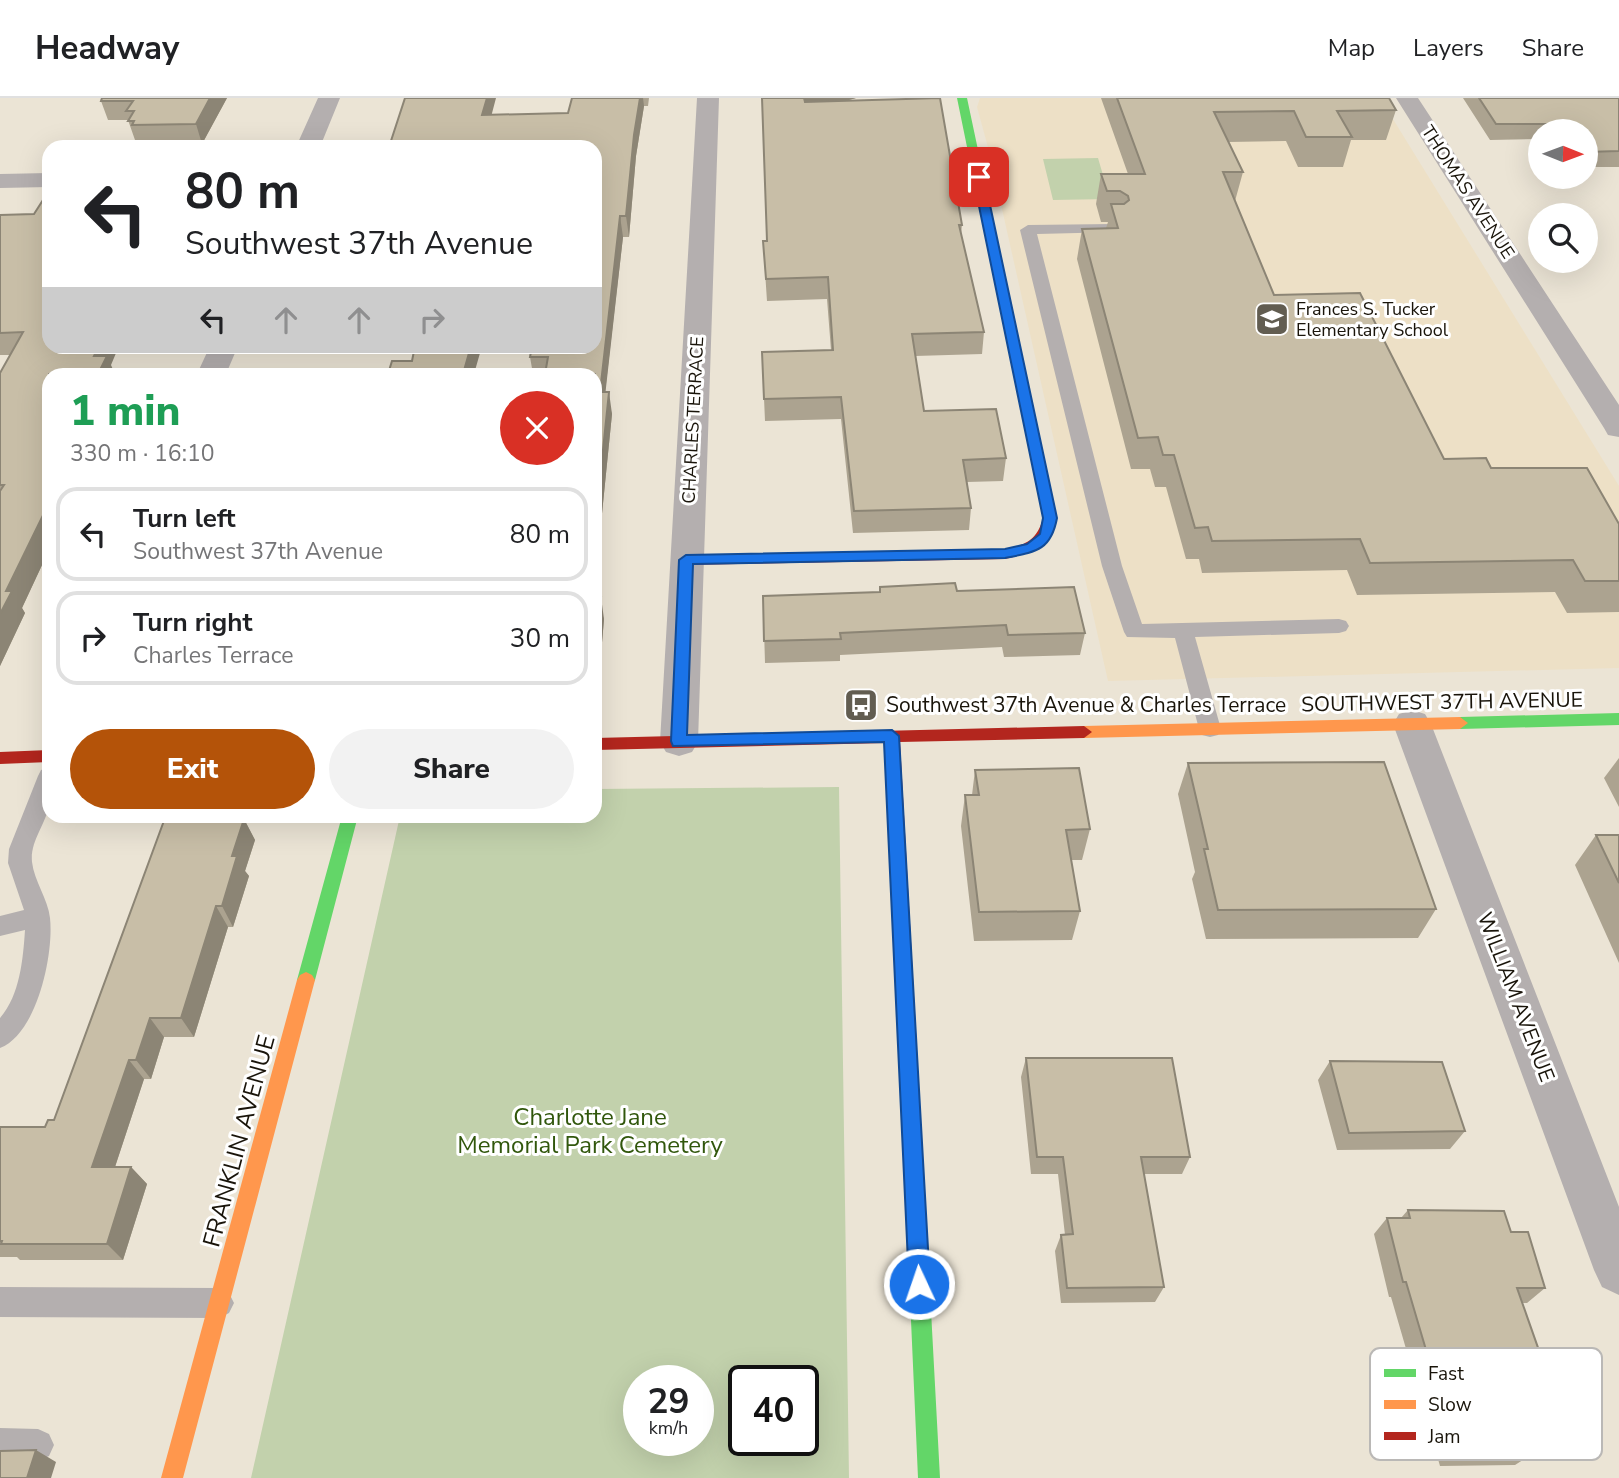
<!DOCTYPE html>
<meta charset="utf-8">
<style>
:root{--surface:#fff;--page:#f2f2f2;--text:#202124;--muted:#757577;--line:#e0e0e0;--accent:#b45309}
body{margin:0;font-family:"Nunito Sans",sans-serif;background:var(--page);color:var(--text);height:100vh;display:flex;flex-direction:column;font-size:26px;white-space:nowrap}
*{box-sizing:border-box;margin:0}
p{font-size:23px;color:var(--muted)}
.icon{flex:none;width:38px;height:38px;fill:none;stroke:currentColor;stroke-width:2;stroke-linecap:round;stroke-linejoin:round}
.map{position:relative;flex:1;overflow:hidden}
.panel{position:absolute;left:42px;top:270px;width:560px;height:455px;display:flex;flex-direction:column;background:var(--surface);border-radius:21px;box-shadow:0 7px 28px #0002}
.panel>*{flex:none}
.top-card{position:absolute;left:42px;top:42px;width:560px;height:214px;border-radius:21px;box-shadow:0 7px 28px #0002;background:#fff;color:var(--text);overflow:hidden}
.needle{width:46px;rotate:91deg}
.tools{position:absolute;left:1528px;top:21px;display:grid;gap:14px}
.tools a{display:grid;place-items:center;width:70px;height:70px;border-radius:50%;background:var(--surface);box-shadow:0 7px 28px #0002;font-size:35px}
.speed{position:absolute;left:623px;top:1267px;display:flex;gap:14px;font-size:35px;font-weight:700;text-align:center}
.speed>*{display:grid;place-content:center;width:91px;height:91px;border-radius:50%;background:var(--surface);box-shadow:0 7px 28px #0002;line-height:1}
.speed small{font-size:18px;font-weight:400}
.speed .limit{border:4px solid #111;border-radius:10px;background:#fff;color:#111}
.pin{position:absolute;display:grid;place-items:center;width:60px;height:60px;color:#fff;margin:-30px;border-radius:14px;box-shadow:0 4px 10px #0006}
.me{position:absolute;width:77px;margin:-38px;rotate:357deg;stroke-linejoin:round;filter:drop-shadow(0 0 5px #0008)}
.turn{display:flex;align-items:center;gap:24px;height:147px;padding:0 28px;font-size:32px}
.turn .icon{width:91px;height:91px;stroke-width:2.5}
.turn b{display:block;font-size:49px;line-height:60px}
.lanes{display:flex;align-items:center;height:66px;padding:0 28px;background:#0003;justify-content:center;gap:35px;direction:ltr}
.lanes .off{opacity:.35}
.round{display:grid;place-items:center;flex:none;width:74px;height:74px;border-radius:37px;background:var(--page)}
.summary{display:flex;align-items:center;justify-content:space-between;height:119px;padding:0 28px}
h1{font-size:42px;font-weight:800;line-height:52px;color:#1e9e55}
.action{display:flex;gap:14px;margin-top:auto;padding:14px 28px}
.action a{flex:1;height:80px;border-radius:42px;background:var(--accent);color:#fff;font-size:28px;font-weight:800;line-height:80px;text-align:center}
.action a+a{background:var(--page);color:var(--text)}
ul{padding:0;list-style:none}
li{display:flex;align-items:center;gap:21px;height:94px;margin:0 14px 10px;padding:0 14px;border:4px solid var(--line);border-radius:21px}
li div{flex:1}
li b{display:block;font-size:26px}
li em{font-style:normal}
header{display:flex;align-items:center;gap:42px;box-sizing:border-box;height:98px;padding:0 35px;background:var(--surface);border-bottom:2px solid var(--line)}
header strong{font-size:33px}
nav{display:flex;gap:38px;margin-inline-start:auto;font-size:24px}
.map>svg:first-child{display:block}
.built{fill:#ede0c6}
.green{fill:#c2d1ac;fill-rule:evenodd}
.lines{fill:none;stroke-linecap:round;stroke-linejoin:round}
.lane{fill:#b4afaf;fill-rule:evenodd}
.street{fill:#b4afaf;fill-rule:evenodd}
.fast{fill:#63d668;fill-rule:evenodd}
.slow{fill:#ff974d;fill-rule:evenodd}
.jam{fill:#b3261e;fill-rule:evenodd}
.wall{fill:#aca390}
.shaded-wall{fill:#8c8575}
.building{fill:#c8bea7;stroke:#8c8575;stroke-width:2}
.route{fill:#1a73e8;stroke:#114b97;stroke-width:2}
.labels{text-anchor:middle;stroke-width:6;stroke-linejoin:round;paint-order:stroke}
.far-street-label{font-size:18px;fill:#19140a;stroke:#fff}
.far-poi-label{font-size:18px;fill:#19140a;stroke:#fff;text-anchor:start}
.street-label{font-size:21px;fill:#19140a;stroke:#fff}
.poi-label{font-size:21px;fill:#19140a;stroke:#fff;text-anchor:start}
.near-park-label{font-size:24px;fill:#31570c;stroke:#fff}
.near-street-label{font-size:24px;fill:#19140a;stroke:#fff}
.key{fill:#fff;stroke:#bab8b6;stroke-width:2}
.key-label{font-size:19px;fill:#19140a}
</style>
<header>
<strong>Headway</strong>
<nav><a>Map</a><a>Layers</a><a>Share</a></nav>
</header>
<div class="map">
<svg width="1619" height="1380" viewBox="0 0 1619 1380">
<rect width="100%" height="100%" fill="#ebe4d5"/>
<path class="built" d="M980,0H1380L1619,388V570L1108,583L989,53L977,9Z"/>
<path class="green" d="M1098,60L1110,101L1053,102L1043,61Z
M839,689L849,1380H251L400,718H595V691ZM639,1283H698V1342H639ZM744,1283H803V1342H744Z"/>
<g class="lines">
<path class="lane" d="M1113,126L1121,131L1118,134L1037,136L1122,468L1142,526L1339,521L1346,523L1349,528L1346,533L1339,535L1195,539L1221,631L1218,637L1210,639L1202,637L1199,631L1175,540L1127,539L1124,534L1102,468L1020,132L1028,127Z
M49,669C49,681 51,695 49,707C46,726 30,743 32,764C34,783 48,801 50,820C54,856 37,936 0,950V920C20,897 23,861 25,832L0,838V818L24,812L8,765L9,751L38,678L41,672Z
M0,1189L219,1190L229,1195L234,1205L229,1215L219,1220L0,1219Z
M0,1330L38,1331L49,1336L54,1347L49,1358L38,1363L0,1362Z"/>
<path class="street" d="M318,0H340L320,49H296Z
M697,0H719L698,644L692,654L679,658L666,654L660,644Z
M1396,0H1418L1619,307V339L1608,337L1604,330Z
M49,75V89L0,90V76Z
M210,248H238L226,276H197Z
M1412,612L1425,616L1431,626L1619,1109V1197L1602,1189L1594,1172L1393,626L1399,616Z"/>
<path class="fast" d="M957,0H967L1023,264L1017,268L1011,264Z
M1619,615V627L1460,631L1452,625L1460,619Z
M342,718H358L315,882L312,887L306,890L300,887L297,882Z
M908,944L914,946L917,952L940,1380H918L899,952L902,946Z"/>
<path class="slow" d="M1460,619L1468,625L1460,631L1084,640L1076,634L1084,628Z
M306,874L312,877L315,882L183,1380H161L297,882L300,877Z"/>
<path class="jam" d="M1017,260L1023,264L1057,420C1049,449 1032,455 1005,461L686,467L679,462L686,457L1005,451C1026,447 1037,442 1043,420L1011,264Z
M1084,628L1092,634L1084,640L900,644L917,952L914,958L908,960L902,958L899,952L885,645L595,652V640Z
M49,652V664L0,666V654Z"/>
</g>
<path class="wall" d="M227,0L202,46H140L138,42H135L128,22H108L101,3Z
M572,0H649L648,8H644L636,58L629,139H623L605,294L612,316L595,485V276H533L530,259L595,49L491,17L568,15Z
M762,0H856L845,3L962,127L961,136L984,234L982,256L915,258L924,313L1006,360L1003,383L967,384L971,410L969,432L853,435L841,321L765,323L762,254L831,252L827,201L767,203L763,143H767Z
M1101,0H1389L1396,12L1386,42H1351L1343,69H1298L1286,43L1228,44L1243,74L1235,103L1274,197L1444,361L1491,370L1619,426V514L1567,515L1555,494L1357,497L1347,472L1202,475L1199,461H1186L1166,389H1155L1150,371H1131L1077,161L1082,131L1106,130L1108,124H1101L1096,106L1101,76H1128Z
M1463,0H1619V69H1586V33H1540V41L1490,42Z
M0,117L111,267L49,276V452L22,510L25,515L0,568V275L11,257H0Z
M880,489L957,493L1085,535L1080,557L1004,559L1002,549L840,557V563L765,565L763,498L879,494Z
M595,499L604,521L600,568H595Z
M1619,660V709L1604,680Z
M1188,665L1436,811L1418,840L1206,841L1192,781L1195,774L1178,696Z
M975,672L1090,731L1082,762H1071L1080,813L1072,842L974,843L961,728L965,697H972Z
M244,721L255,742L245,773L249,778L233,829H228L194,939H164L151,981H144L115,1069H131L147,1086L123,1162H20L17,1159H0V1029H45L54,1022Z
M1596,737H1619V865L1575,767Z
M1026,960L1190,1059L1182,1076H1144L1164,1189L1155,1204L1061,1205L1055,1153L1061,1137H1065L1058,1076H1031L1021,979Z
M1330,963L1465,1033L1450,1051L1337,1052L1318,982Z
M1408,1112L1511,1134L1545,1190L1527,1205H1522L1561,1315L1541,1328H1527L1534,1355L1515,1367L1440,1368L1391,1199H1389L1374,1136L1387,1120H1401Z"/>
<path class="shaded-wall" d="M210,0H227L202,46L196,26Z
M487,0H496L486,38L482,17Z
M640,0H643L644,8L636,58L629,139L626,118L634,37Z
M803,0H856L803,15Z
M620,118L623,139L603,316L600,294Z
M99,248H119L111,267L115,276H98L94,258Z
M471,248H482L474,276H463Z
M609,294L612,316L595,485V429Z
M49,405V452L22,510L25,515L0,568V516L6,493Z
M601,499L604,521L600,568L597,546Z
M244,721L255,742L245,773L249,778L233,829L222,808L232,758Z
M216,808L228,829L194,939L181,920Z
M150,920L164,939L151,981L136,962Z
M129,962L144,981L109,1087L92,1069Z
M131,1069L147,1086L123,1162L107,1146Z
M36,1352L56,1364L51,1380H27Z"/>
<path class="building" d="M102,0H210L196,26L132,27L134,23H128L134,13H126L133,3H101Z
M405,0H487L482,17L568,15L572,0H640L634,37L626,118H620L600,294H609L595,429V276H545L548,259H530L532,248H595V49H389Z
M762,0H804L805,4L940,0L962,127H959L984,234L912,236L924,313L996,311L1006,360L963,362L971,410L854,413L841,299L764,301L762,254L833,252L828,179L766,181L763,143H767Z
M1117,0H1389L1396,12L1337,13L1352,39H1306L1294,13L1214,14L1243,74H1223L1274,197L1360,195L1444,361L1486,360L1491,370H1587L1619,426V483H1585L1573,462L1370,465L1360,441L1212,443L1208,429L1195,430L1174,357H1163L1158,339L1138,340L1082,131L1118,130L1111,106H1124L1129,102L1128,98L1120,93H1107L1101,76H1145Z
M1479,0H1619V53L1586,54V33H1570L1564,26H1496Z
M43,102H49V248H99L94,258H107L98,276H49V405L6,493H12L0,516V393L4,387H0V275L23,234L0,235V117L34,116Z
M415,248H471L463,276H388L392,263H412Z
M955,485L957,493L1074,489L1085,535L1008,537L1006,527L840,535L841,541L764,543L763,498L880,494V489Z
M595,499H601L597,546H595Z
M1384,664L1436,811L1218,812L1204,751H1208L1188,665Z
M1079,670L1090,731L1066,732L1080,813L979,814L965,697H979L975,672Z
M165,720L244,721L232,758H237L222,808H216L181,920H150L136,962H129L92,1069H131L107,1146H1L2,1143H0V1029H45L48,1022H54Z
M1596,737H1619V785Z
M1026,960H1172L1190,1059H1141L1164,1189L1067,1190L1061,1137L1073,1136L1063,1059H1037Z
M1330,963L1442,964L1465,1033L1349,1035Z
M1408,1112L1504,1113L1511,1134H1528L1545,1190H1517L1561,1315L1523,1316L1534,1355L1457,1357L1406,1184H1403L1387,1120H1410Z
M36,1352L27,1380H0V1353Z"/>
<path class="route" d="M979,76L984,79L1057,420C1051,453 1035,454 1005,460L693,466L687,637L892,632L899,638L930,1186L927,1194L919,1197L912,1194L909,1186L884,644L673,648L671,643L679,462L686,457L1005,451L1027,446L1040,436L1043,420L973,79Z"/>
<defs>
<g id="school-square" transform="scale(1.75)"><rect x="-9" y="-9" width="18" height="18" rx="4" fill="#625d51" stroke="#fff"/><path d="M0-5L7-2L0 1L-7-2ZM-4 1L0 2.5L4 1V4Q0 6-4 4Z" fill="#fff"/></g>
<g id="bus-square" transform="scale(1.75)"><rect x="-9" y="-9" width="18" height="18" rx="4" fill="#625d51" stroke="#fff"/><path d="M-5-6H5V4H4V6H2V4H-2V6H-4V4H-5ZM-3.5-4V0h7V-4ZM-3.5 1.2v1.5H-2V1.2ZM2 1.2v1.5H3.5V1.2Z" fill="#fff"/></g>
</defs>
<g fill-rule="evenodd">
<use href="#school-square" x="1272" y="221"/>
<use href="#bus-square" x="861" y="607"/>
</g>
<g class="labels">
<g class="far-street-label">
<text transform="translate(1468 94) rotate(57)" y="6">THOMAS AVENUE</text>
<text transform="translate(693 322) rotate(-87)" y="6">CHARLES TERRACE</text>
</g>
<g class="far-poi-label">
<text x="1296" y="217">Frances S. Tucker<tspan x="1296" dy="21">Elementary School</tspan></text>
</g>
<g class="street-label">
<text transform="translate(1442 604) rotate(-1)" y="7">SOUTHWEST 37TH AVENUE</text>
<text transform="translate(1516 899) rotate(69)" y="7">WILLIAM AVENUE</text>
</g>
<g class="poi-label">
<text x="886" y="614">Southwest 37th Avenue &amp; Charles Terrace</text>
</g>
<g class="near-park-label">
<text x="590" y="1027">Charlotte Jane<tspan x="590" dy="28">Memorial Park Cemetery</tspan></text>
</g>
<g class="near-street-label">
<text transform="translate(239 1043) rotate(-75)" y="8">FRANKLIN AVENUE</text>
</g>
</g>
<rect x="1370" y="1250" width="232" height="112" rx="10" class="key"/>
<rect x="1384" y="1271" width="32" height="8" fill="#63d668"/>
<rect x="1384" y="1302" width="32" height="9" fill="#ff974d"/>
<rect x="1384" y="1334" width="32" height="8" fill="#b3261e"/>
<g class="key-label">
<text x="1428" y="1282">Fast</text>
<text x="1428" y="1313">Slow</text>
<text x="1428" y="1345">Jam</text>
</g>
</svg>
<div class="tools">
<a><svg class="needle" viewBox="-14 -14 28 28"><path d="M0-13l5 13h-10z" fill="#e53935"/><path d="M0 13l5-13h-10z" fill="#757577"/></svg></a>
<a><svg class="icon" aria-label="search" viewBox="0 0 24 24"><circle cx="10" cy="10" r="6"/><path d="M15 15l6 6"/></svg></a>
</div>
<div class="speed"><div>29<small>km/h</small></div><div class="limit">40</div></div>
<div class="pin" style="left:979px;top:79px;background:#d93025"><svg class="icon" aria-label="arrive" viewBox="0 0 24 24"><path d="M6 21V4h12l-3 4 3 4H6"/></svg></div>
<svg class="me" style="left:919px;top:1186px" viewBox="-20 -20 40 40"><circle r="17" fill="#1a73e8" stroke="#fff" stroke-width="3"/><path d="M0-11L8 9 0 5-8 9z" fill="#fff"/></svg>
<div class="top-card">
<div class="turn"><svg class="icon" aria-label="left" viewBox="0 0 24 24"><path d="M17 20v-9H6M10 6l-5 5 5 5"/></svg><div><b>80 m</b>Southwest 37th Avenue</div></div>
<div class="lanes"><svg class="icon" aria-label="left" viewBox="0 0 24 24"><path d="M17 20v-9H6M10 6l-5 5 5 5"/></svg><svg class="icon off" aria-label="ahead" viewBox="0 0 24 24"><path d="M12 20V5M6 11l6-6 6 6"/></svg><svg class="icon off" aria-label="ahead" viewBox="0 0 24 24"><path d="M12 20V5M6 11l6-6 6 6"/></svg><svg class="icon off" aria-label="right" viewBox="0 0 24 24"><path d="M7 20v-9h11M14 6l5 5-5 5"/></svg></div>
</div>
<section class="panel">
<div class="summary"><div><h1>1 min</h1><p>330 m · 16:10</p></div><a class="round" style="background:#d93025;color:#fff"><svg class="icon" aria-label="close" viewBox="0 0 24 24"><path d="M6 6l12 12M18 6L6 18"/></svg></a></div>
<ul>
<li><svg class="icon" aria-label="left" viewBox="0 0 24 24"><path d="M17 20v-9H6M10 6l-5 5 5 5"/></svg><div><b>Turn left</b><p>Southwest 37th Avenue</p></div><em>80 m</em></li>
<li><svg class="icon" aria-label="right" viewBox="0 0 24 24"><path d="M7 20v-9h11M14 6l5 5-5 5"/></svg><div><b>Turn right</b><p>Charles Terrace</p></div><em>30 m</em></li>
</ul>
<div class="action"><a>Exit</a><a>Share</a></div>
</section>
</div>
